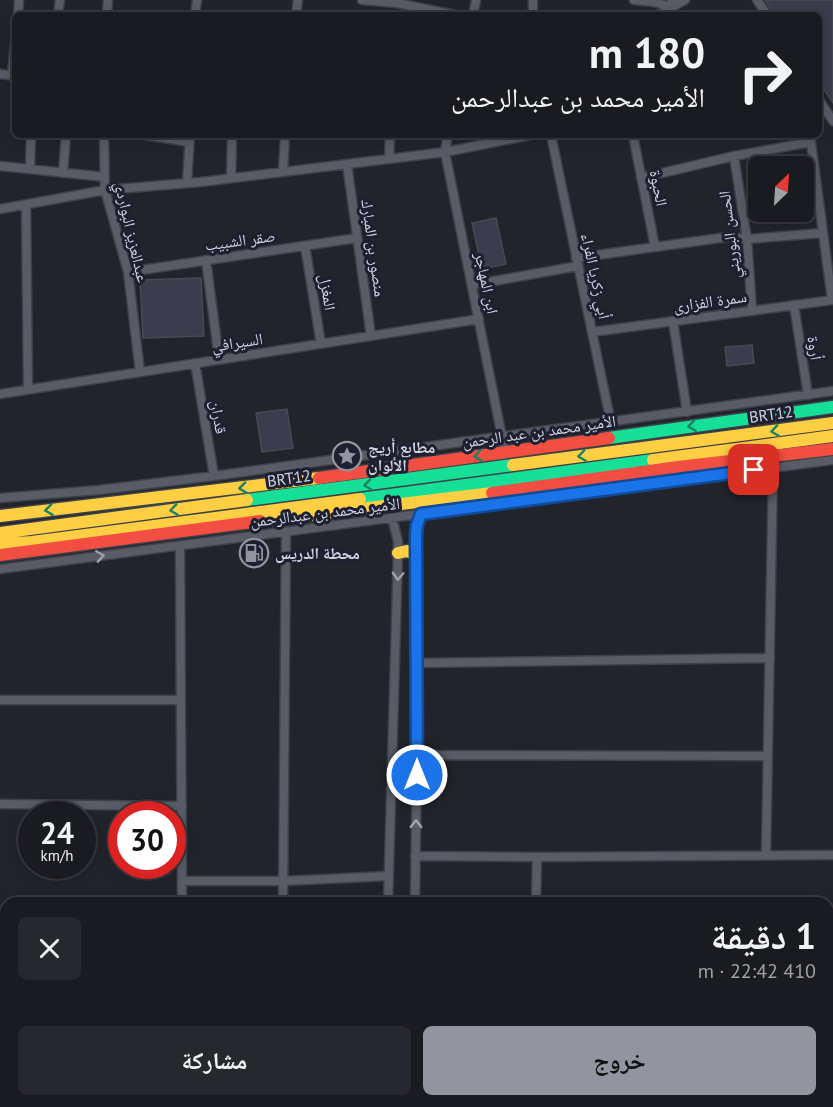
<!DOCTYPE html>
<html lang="ar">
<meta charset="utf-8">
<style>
:root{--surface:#1a1b21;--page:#27282e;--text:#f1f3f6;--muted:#9fa1a5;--line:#38393f;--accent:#9295a0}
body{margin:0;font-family:"PT Sans","Noto Naskh Arabic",sans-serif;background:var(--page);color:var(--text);direction:rtl;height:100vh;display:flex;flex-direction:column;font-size:22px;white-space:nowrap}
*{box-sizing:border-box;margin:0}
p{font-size:20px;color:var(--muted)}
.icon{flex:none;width:33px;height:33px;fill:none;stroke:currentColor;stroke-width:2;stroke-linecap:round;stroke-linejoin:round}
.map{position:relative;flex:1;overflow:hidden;direction:ltr}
.panel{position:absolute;left:0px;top:897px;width:834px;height:210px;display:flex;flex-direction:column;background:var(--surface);border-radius:18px 18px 0 0;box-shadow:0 3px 15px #0003,0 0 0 2px var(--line);direction:rtl}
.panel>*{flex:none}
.banner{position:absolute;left:12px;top:12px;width:810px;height:126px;border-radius:9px;box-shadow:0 3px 15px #0003,0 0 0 2px var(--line);direction:rtl;background:#1a1b21;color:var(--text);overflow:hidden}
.needle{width:39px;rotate:25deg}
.fabs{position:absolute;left:748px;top:156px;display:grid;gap:12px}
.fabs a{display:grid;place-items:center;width:66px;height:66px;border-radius:9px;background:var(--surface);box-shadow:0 3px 15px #0003,0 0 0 2px var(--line);font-size:30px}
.speed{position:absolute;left:18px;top:801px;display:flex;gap:12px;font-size:30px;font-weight:700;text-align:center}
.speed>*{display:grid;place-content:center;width:78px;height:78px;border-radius:50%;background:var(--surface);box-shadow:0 3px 15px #0003,0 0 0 2px var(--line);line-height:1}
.speed small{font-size:15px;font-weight:400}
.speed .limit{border:9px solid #d22;background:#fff;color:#111}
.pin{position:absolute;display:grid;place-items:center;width:51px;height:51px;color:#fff;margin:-26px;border-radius:12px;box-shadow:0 3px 9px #0006}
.me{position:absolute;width:66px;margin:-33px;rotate:0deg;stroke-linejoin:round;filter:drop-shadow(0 0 4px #0008)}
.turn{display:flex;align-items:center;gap:21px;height:126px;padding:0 18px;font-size:27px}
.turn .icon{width:78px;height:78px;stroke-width:2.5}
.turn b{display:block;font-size:42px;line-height:51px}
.round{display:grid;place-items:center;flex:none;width:63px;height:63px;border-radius:9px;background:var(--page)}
.summary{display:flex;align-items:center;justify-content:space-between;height:102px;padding:0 18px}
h1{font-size:36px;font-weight:700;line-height:45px}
.button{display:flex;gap:12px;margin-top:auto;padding:12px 18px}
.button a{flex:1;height:69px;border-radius:9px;background:var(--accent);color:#111;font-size:24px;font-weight:700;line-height:69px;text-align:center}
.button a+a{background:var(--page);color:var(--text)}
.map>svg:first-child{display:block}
.building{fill:#3b3c4d;stroke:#484a51;stroke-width:1.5}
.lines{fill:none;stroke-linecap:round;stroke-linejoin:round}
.street-casing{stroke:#3f4148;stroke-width:11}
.fast-casing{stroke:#3f4148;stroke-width:15}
.slow-casing{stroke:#3f4148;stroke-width:15}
.jam-casing{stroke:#3f4148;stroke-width:15}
.street{stroke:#595b66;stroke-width:8}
.fast{stroke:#16e098;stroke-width:12}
.slow{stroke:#ffcf43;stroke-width:12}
.jam{stroke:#f24e42;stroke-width:12}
.oneway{stroke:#1a8064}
.oneway2{stroke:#a0a2ae}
.route-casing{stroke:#114b97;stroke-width:15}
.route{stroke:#1a73e8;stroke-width:10}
.labels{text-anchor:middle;stroke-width:6;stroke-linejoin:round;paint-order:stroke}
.street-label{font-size:16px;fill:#cfd2de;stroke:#1d2031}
.poi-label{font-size:16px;font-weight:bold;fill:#cfd2de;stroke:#1d2031;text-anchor:start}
</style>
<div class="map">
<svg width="833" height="1107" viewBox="0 0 833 1107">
<rect width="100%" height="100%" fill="#22242c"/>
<path class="building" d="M765,0H833V103L819,82V15H775Z
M496,218L506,264L482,269L472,223Z
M201,278L204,336L143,338L140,280Z
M752,345L754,363L727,366L725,347Z
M287,409L293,448L262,452L256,413Z"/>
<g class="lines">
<g class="street-casing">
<path id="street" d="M362,0L397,3L455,15
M634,0L654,2L671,7L672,0
M757,0L767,15
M18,15L19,0
M58,15L60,0
M107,15L108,0
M195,15L197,0
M296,15L298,0
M473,15L476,0
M533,15V0
M658,15L685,0
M0,74L15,76
M12,75L15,43
M819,100L833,121
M104,135L105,190L128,272L140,372
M145,135L189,142
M448,135L445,152L505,452
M551,135L611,423
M633,135L655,247
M810,135L832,300
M734,156L747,239L752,311
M389,159L390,135
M347,164L371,336
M0,166L105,177
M30,169L31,135
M283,172L285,135
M63,173L66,135
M231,178L232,135
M641,178L734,156L811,142
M187,183L190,135
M26,205L28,389
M0,209L105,190L201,182L445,152L531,135
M305,246L321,344
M576,258L727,237L747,239L823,233
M206,260L219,359
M128,272L357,238
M472,285L578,266
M794,305L808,395
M673,321L687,412
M592,332L833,300
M195,363L214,476
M0,394L479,319
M0,498L99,490L214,476L833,391
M180,546L182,903
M0,569L833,460
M417,663L770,658
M0,700H181
M417,755L768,756
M0,804L182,806
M766,855L773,468
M415,856L537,857L833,855
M182,881H283L388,876
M283,903L286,532
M388,903L398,553V541L392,518
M415,903L417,755L416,535L417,525L421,514
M536,903L537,857
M0,926H6
M828,953H833
M0,1010H6
M0,1096H6
M183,1101V1107
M389,1101V1107
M280,1107V1101
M414,1107V1101
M533,1107V1101
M763,1107V1101"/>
</g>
<g class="fast-casing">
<path id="fast" d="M609,438L833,407
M692,470L717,475
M360,499L653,460
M247,500L513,465"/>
</g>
<g class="slow-casing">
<path id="slow" d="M653,460L833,436
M513,465L833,423
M0,516L319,478
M260,521L492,493
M0,533L247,500
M0,544L32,542L360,499
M398,553L407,551L416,554"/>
</g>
<g class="jam-casing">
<path id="jam" d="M319,478L609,438
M492,493L678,467L833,449
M0,555L260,521"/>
</g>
<use href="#street" class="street"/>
<use href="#fast" class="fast"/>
<use href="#slow" class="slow"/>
<use href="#jam" class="jam"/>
</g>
<defs><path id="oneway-chevron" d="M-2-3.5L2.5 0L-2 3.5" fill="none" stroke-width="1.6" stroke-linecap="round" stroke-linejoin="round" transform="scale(1.5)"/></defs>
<g class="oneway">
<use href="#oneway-chevron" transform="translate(692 426) rotate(172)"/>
<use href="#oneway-chevron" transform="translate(775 431) rotate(172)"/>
<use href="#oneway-chevron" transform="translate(478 456) rotate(172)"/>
<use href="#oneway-chevron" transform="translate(582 456) rotate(172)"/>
<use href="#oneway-chevron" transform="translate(368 485) rotate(172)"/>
<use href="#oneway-chevron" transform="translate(243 488) rotate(173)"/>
<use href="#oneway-chevron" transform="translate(49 510) rotate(173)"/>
<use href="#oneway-chevron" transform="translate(174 510) rotate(172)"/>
</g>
<g class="oneway2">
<use href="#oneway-chevron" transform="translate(100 556) rotate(-8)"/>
<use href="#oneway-chevron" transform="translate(398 576) rotate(92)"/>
<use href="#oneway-chevron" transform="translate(416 824) rotate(-89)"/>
</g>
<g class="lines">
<g class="route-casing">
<path id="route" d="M417,775L416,535L417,525L421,514L754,470"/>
</g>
<use href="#route" class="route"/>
</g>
<defs>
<g id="sight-ring" transform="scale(1.5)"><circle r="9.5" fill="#1d2031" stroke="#9295a0" stroke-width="1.5"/><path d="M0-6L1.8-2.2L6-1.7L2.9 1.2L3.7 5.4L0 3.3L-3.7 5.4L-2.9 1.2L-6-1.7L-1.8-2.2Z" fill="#9295a0"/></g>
<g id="fuel-ring" transform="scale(1.5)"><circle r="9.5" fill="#1d2031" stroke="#9295a0" stroke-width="1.5"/><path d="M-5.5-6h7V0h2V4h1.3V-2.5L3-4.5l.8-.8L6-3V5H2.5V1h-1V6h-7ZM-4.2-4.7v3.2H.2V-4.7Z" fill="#9295a0"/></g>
</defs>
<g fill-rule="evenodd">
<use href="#sight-ring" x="347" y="456"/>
<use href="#fuel-ring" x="254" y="553"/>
</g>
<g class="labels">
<g class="street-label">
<text transform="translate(659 188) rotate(79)" y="6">الحبوة</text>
<text transform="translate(132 232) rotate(77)" y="6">عبدالعزيز البواردي</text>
<text transform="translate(729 235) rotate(-97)" y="6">الحسن البوريني</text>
<text transform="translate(240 240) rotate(-8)" y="6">صقر الشبيب</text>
<text transform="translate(374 248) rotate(82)" y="6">منصور بن المبارك</text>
<text transform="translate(596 276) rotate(78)" y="6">أبي زكريا الفراء</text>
<text transform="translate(487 283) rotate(78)" y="6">ابن المهاجر</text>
<text transform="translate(328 292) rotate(81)" y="6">المغزل</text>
<text transform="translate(710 301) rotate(-8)" y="6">سمرة الفزارى</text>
<text transform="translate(237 342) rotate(-9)" y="6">السيرافي</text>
<text transform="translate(815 348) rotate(81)" y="6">أروة</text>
<text transform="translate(771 414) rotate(-8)" y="6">BRT12</text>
<text transform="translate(219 417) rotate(81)" y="6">قدران</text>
<text transform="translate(539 431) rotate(-8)" y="6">الأمير محمد بن عبد الرحمن</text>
<text transform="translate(289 478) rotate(-8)" y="6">BRT12</text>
<text transform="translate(325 512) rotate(-7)" y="6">الأمير محمد بن عبدالرحمن</text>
</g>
<g class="poi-label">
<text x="368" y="453">مطابع أريج<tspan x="368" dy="18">الألوان</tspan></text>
<text x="275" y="559">محطة الدريس</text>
</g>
</g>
</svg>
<div class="fabs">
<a><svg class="needle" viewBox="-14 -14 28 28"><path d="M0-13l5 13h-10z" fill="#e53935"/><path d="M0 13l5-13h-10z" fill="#9fa1a5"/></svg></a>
</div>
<div class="speed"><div>24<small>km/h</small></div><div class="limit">30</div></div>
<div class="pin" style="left:754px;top:470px;background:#d93025"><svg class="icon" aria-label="arrive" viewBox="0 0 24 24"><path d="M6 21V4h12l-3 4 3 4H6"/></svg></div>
<svg class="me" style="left:417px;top:775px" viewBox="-20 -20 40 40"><circle r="17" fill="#1a73e8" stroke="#fff" stroke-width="3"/><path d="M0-11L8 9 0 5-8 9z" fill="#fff"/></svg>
<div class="banner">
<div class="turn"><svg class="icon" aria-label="right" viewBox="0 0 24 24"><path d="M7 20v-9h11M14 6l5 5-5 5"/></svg><div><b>180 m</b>الأمير محمد بن عبدالرحمن</div></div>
</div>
<section class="panel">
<div class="summary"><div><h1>1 دقيقة</h1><p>410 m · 22:42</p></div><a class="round"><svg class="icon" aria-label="close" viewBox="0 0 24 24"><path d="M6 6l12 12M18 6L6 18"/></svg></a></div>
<div class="button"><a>خروج</a><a>مشاركة</a></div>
</section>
</div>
